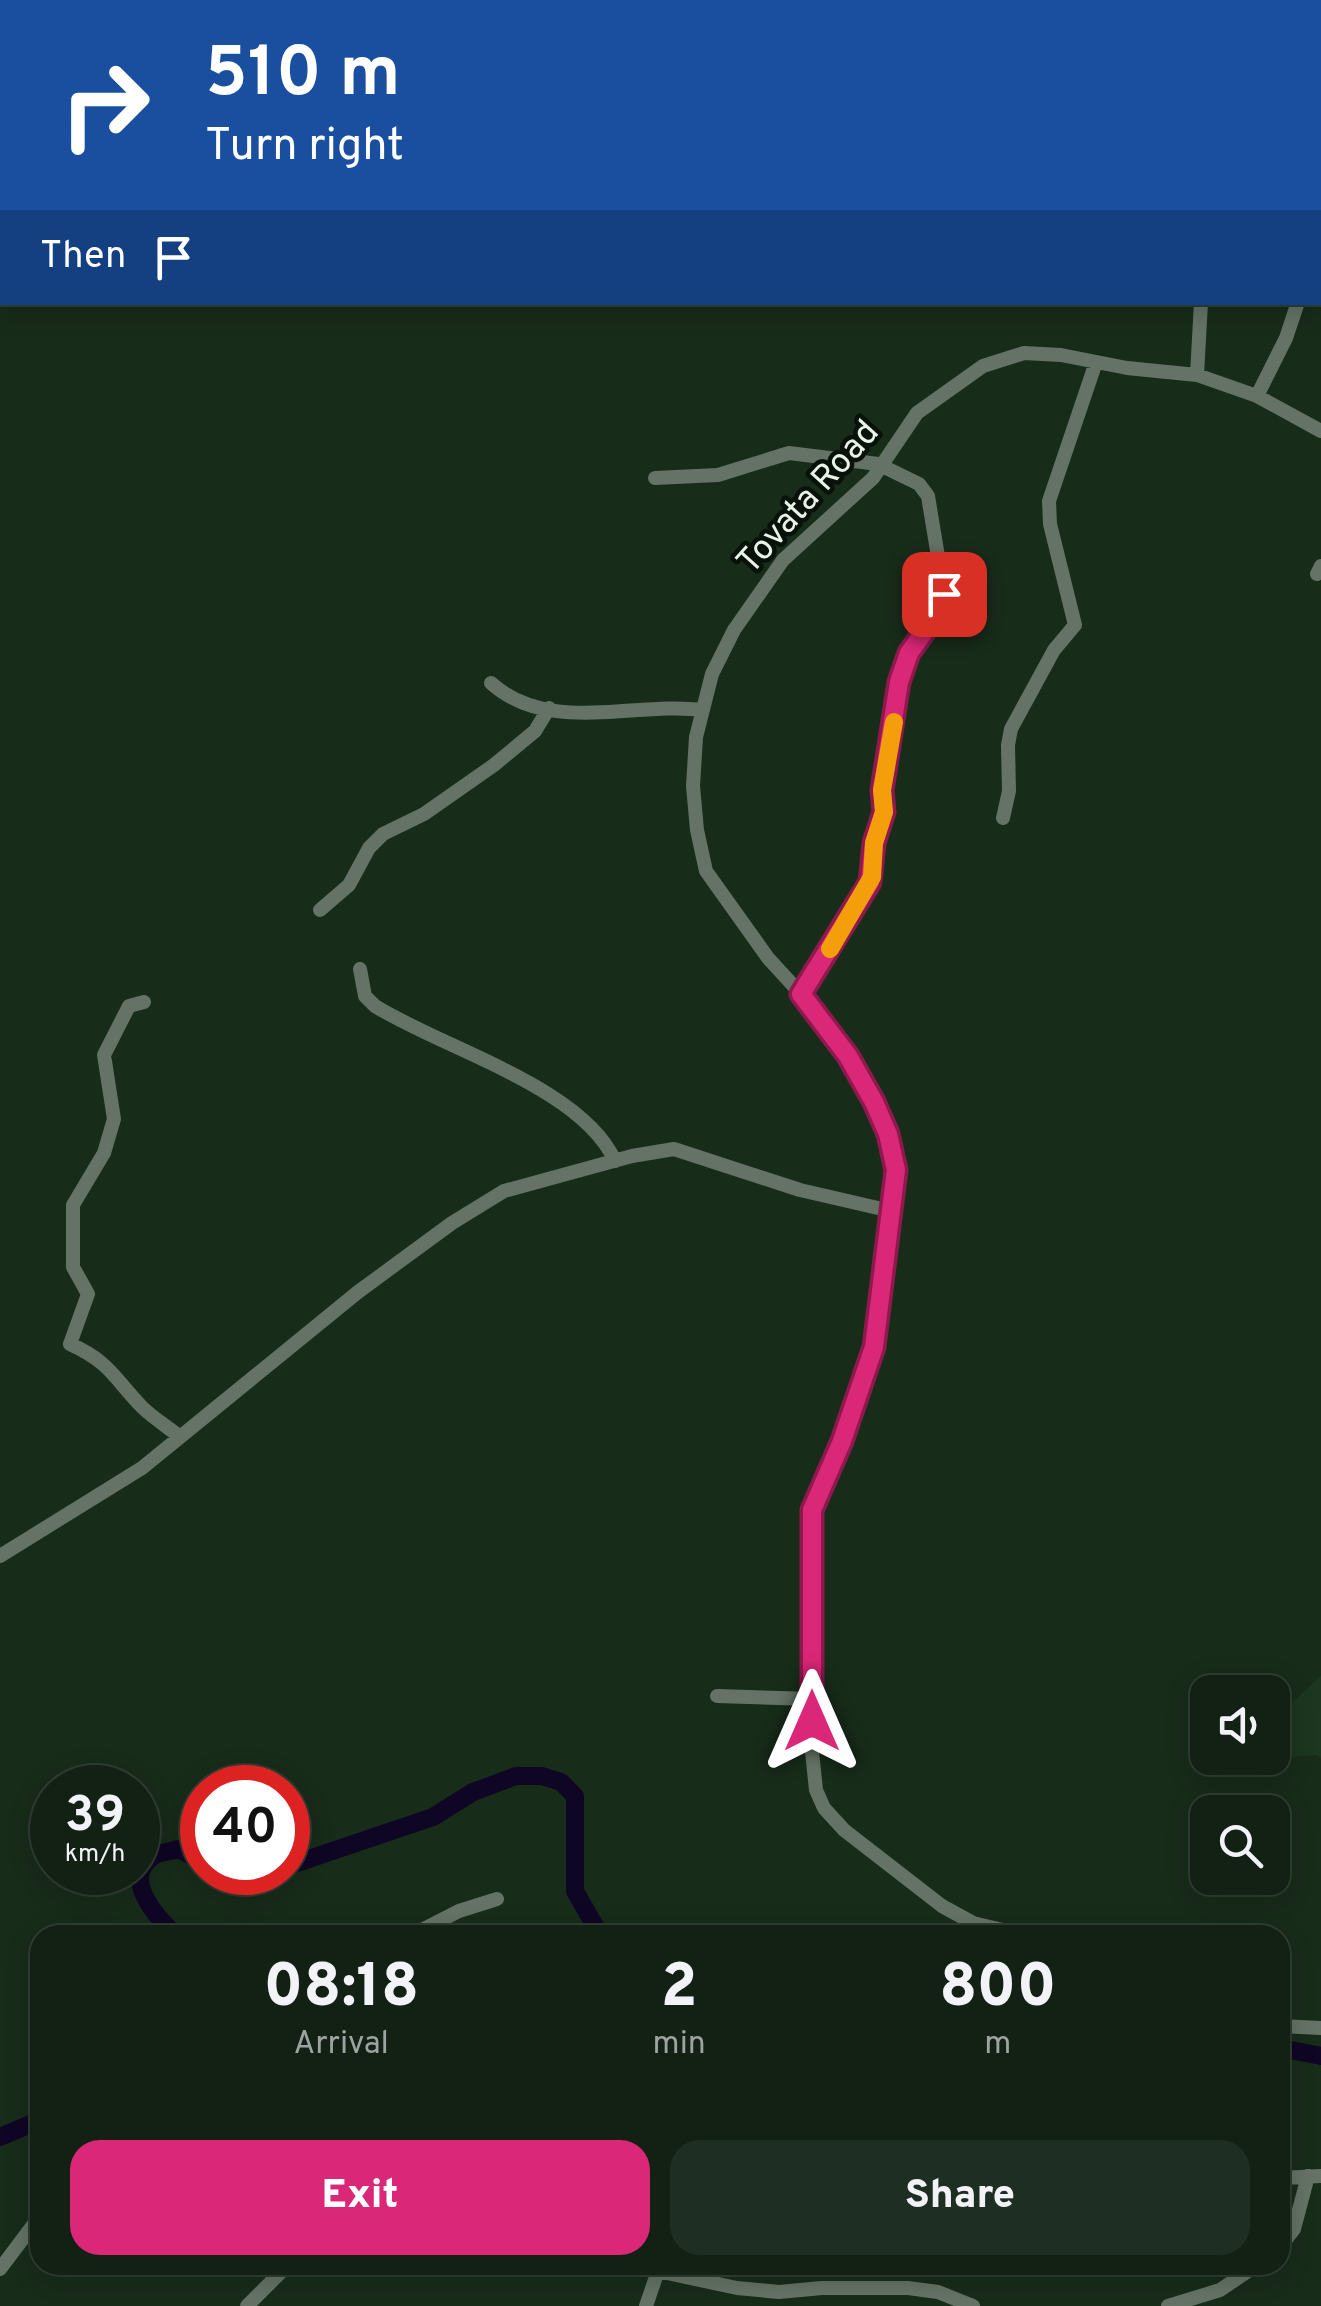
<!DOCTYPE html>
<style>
:root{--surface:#122114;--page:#1f2e22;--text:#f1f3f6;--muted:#9ca3a0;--line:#313e34;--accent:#db2777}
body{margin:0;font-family:Overpass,sans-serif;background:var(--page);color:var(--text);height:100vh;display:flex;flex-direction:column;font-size:38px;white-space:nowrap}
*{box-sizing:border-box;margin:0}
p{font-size:32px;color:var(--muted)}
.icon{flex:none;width:55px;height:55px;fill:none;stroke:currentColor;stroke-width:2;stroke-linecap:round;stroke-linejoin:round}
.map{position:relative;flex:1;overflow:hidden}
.details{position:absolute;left:30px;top:1925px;width:1260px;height:350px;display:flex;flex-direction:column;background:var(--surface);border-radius:30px;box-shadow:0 5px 25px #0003,0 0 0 2px var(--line)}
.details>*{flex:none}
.hud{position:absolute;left:0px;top:0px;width:1322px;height:305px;box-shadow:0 5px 25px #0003,0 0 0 2px var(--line);background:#1a4fa0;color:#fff;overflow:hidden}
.buttons{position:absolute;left:1190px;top:1675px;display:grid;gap:20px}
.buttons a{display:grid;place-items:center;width:100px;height:100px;border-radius:20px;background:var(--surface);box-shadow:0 5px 25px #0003,0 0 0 2px var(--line);font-size:50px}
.speed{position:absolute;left:30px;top:1765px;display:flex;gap:20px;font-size:50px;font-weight:700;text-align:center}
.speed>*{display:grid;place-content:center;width:130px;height:130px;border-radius:50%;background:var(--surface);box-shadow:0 5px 25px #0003,0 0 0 2px var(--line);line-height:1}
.speed small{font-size:25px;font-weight:400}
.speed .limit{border:15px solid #d22;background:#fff;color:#111}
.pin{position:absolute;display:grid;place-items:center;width:85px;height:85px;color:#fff;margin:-42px;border-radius:20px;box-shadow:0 5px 15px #0006}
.me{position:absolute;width:110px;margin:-55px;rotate:0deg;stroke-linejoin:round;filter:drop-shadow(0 0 8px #0008)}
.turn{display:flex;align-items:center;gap:35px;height:210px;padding:0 40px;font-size:45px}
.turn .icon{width:130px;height:130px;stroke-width:2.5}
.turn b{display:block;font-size:70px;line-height:85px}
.then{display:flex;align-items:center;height:95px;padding:0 40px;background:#0003;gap:20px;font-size:38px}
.eta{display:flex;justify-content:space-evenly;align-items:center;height:170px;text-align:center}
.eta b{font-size:60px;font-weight:800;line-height:70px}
.primary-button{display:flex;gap:20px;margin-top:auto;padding:20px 40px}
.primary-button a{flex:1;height:115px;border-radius:30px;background:var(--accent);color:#fff;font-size:40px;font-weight:800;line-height:115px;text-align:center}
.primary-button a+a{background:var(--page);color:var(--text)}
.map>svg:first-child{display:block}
.built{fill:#1c361f}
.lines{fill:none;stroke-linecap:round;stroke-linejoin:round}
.river{stroke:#0f0625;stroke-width:18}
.minor{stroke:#647365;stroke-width:14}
.route-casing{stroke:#8e194d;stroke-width:25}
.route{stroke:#db2777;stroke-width:18}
.slow{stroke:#f59e0b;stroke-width:18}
.labels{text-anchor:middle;stroke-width:9;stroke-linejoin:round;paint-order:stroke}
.street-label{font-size:35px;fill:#e7f4e7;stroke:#09120a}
</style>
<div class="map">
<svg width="1321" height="2306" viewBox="0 0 1321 2306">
<rect width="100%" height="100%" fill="#182c1a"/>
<path class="built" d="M1321,1676V1758L1317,1755L1281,1758L1273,1743V1729L1284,1710Z"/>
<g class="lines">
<path class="river" d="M288,1866L433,1817L473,1792L516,1776H542L561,1782L575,1796V1891L600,1935
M176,1935C157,1918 119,1877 155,1855C161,1852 172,1851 179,1849L202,1862
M1280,2048L1321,2056
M0,2137L40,2120"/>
<path class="minor" d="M1095,0V2
M1230,2L1231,0
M1320,236H1321
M1197,375L1201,302
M1257,396L1286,338L1298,302
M655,478L718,475L789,453L878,464L919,484L928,496L944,593L940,610L909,653L899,682L882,790L883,812L875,843L870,882L801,994
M1317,574L1321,566
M491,683C549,735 635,701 703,710
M1003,818L1009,791L1008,745L1011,729L1054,650L1075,625L1050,524L1049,501L1096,362
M320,910L349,885L369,848L383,834L424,814L494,765L535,731L549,708
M360,969L365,996L375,1006C444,1049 582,1087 615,1161
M144,1002L129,1006L104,1055L114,1119L104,1153L73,1205V1267L88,1294L70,1344C110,1362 114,1378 142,1407C153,1418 168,1427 180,1437
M0,1556L142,1468L358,1292L452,1223L504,1191L632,1156L674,1149L800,1190L891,1211
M717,1696L812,1699
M412,1935L459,1911L497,1899
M1023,1935L973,1923L942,1906L844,1830L824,1808L816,1790L811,1742L812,1510L842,1441L874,1347L896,1169L888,1134L848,1056L812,1006L768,958L706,871L697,830L693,786L696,737L712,674L734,630L783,560L873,478L917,413L983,366L1024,353L1061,355L1127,368L1197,375L1257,396L1321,431
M1280,2026L1321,2028
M1280,2178L1321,2176
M1280,2247L1294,2229L1308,2176
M645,2265L658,2271L737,2288L779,2292L822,2288H908L938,2292L973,2306
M0,2269L40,2216
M247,2306L288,2265
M646,2306L658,2271
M1168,2306L1220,2290L1257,2265"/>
</g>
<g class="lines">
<g class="route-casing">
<path id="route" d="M812,1721V1510L842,1441L874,1347L896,1170L888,1134L874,1102L848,1056L801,994L870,882L874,843L884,812L882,790L899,682L909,653L940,610L944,594"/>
</g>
<use href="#route" class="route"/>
<path class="slow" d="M830,949L872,877L874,843L884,812L882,790L894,722"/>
</g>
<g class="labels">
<g class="street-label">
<text transform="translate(807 496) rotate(-48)" y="12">Tovata Road</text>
</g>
</g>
</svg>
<div class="buttons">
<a><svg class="icon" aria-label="sound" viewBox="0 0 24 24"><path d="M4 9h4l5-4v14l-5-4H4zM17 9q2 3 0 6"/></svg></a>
<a><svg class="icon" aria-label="search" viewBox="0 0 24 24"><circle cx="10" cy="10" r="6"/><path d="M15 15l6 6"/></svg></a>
</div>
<div class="speed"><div>39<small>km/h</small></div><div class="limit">40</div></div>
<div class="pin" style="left:944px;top:594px;background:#d93025"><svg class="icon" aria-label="arrive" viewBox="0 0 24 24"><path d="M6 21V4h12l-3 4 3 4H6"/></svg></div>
<svg class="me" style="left:812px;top:1721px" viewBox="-20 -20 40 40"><path d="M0-17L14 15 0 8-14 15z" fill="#db2777" stroke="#fff" stroke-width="4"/></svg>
<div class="hud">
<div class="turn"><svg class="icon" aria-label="right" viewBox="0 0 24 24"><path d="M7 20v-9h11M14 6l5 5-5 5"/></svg><div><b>510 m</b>Turn right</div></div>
<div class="then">Then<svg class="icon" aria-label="arrive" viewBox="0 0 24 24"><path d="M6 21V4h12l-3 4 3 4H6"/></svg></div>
</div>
<section class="details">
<div class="eta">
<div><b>08:18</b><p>Arrival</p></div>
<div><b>2</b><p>min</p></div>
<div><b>800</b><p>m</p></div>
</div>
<div class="primary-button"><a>Exit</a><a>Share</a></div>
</section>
</div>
